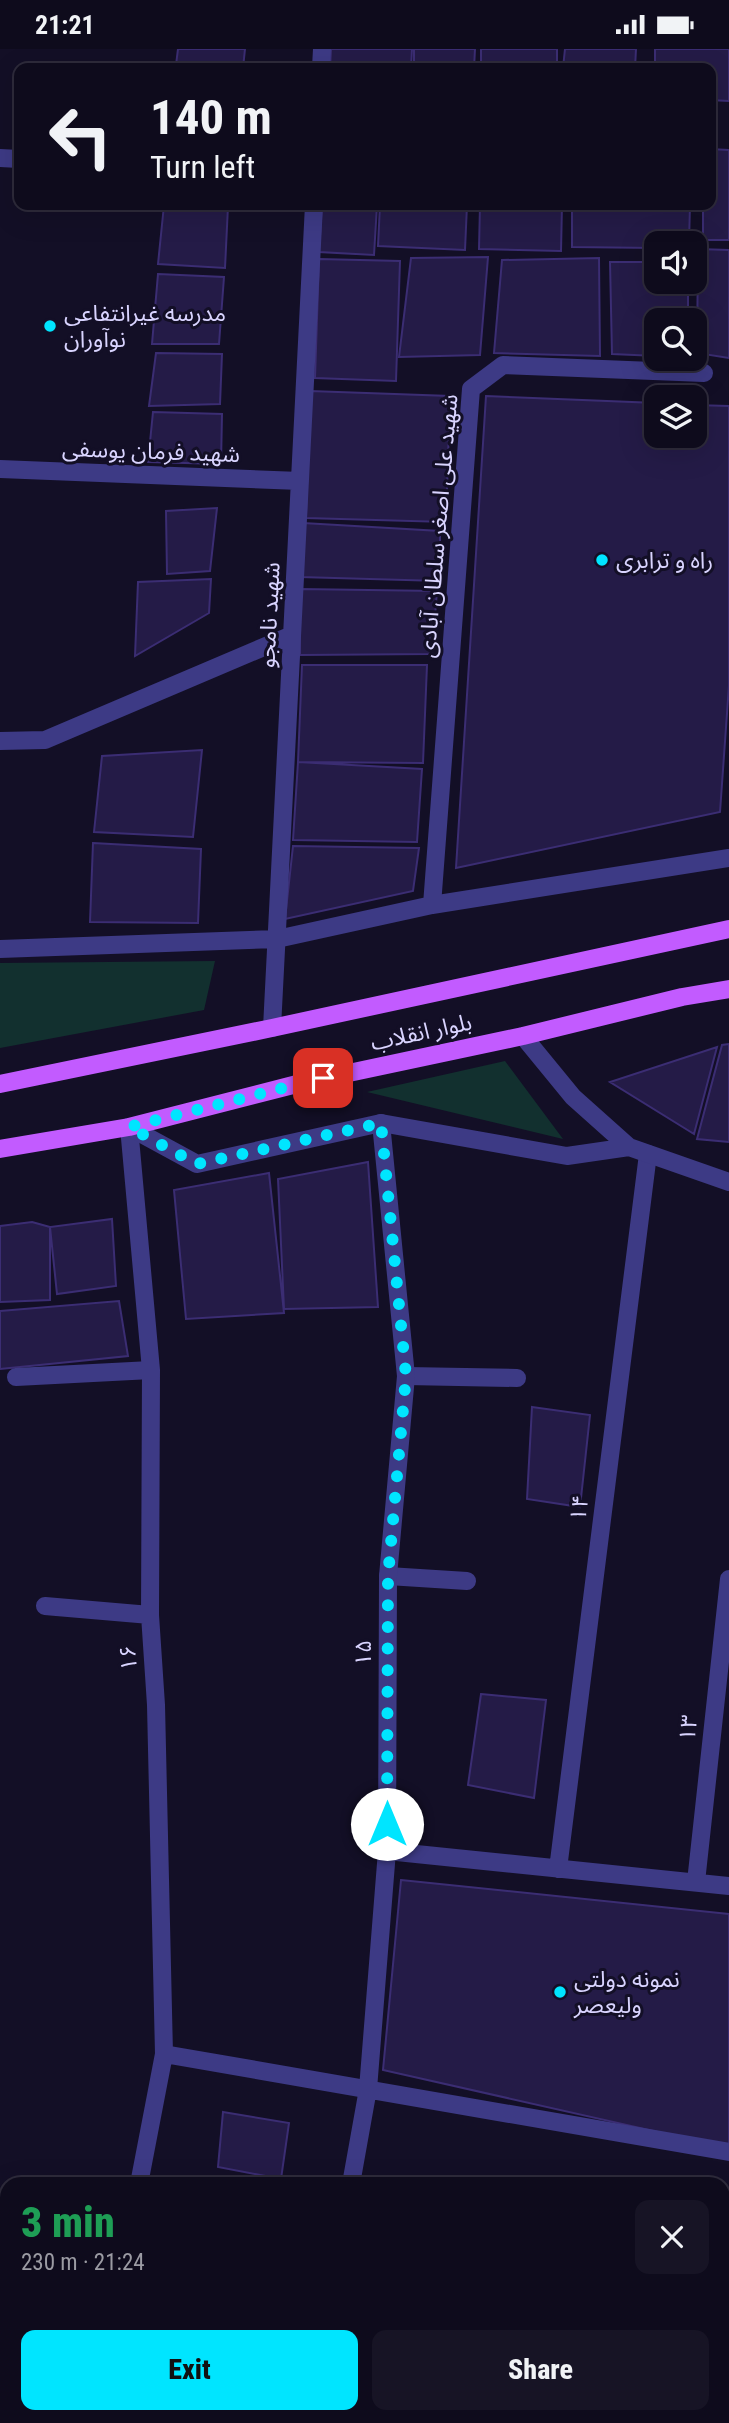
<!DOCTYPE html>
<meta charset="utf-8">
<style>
:root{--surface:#0e0b1c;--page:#171425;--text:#f1f3f6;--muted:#9b9ba3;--line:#2e2b3b;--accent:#00e5ff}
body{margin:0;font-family:"Roboto Condensed","Noto Sans Arabic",sans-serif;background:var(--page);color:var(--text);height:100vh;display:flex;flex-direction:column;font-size:26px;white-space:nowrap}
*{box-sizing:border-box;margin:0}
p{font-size:23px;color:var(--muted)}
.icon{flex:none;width:38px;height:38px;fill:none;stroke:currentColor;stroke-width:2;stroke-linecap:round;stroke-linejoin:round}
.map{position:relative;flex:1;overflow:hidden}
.side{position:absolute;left:0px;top:2128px;width:730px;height:247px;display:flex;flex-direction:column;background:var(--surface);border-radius:21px 21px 0 0;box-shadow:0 7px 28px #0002,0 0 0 2px var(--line)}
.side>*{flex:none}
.top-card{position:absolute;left:14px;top:14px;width:702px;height:147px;border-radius:14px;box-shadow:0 7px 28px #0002,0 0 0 2px var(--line);background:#0e0b1c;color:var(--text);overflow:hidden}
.fabs{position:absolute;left:644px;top:182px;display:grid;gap:14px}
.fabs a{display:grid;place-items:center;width:63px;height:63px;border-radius:14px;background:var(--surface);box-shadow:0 7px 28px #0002,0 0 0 2px var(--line);font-size:35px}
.pin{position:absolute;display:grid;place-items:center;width:60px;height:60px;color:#fff;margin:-30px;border-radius:14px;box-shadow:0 4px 10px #0006}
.me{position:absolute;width:77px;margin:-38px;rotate:0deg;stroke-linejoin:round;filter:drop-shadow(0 0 5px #0008)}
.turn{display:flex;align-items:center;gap:24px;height:147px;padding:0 21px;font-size:32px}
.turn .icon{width:91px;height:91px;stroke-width:2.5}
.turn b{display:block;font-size:49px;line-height:60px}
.round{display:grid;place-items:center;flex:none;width:74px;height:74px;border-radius:14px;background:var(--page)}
.head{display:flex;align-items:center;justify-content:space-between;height:119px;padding:0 21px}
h1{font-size:42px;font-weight:800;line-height:52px;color:#1e9e55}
.primary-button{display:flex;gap:14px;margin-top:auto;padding:14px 21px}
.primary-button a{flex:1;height:80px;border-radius:14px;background:var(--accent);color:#111;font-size:28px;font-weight:800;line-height:80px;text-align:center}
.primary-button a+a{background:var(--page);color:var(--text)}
.status{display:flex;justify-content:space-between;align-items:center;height:49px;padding:0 35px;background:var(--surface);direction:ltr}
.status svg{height:19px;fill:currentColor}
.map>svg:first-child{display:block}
.green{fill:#12302f}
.building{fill:#241b47;stroke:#3b2d73;stroke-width:2}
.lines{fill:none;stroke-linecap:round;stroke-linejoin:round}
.service{stroke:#3d3a85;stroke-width:18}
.minor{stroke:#3d3a85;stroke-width:18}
.tertiary{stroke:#3d3a85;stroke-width:18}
.primary{stroke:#c25bff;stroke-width:18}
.route{stroke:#00e5ff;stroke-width:12;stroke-dasharray:0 21.6}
.poi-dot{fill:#00e5ff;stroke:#130f26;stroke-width:2.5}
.labels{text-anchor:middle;stroke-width:6;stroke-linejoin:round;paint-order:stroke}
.poi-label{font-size:23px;fill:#d9d4ff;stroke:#130f26;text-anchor:start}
.street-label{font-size:23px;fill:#d9d4ff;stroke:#130f26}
</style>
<div class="status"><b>21:21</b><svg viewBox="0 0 49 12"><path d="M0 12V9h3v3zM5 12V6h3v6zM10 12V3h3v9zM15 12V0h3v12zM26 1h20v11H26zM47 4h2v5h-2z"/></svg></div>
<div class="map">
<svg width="729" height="2374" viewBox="0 0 729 2374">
<rect width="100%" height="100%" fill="#130f26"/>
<path class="green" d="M215,912L204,961L0,999V914Z
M505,1012L563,1090L367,1043Z"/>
<path class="building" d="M178,0H245L243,19L176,16Z
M331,0H412L411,19H330Z
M414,0H475L474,19H414Z
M481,0H557V19H481Z
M565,0H636L635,19H563Z
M655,0H729V52L710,51V19H655Z
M710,100L729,101V191H703V156H710Z
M164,156L228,157L225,219L158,215Z
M322,156H377L374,206L319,203Z
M380,156H467L465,201L378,197Z
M480,156H562L561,202L479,200Z
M572,156H690L689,194H656V199L572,198Z
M698,200L729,201V309L697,304Z
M488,208L480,306L399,308L411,209Z
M599,209L600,307L494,304L502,211Z
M319,210L400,212L396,332L315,329Z
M610,213H656V233H688V271H656V307L612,305Z
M158,225L224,228L219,295H152Z
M156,304L222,305L220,355L149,357Z
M310,342L450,347L446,473L306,469Z
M486,347L656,354V387H695V356L729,357V636L720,763L456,819Z
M153,363L222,365L221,415L148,413Z
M217,459L210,522L167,525L166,462Z
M303,474L440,482V532L300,528Z
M211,530L209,564L135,607L138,533Z
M300,540L437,542L432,605L300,606Z
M302,616H427L423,714L298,713Z
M202,701L193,788L94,783L102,707Z
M298,713L422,720L417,793L293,791Z
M93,794L201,800L198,874L90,873Z
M293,797L419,799L413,842L285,870Z
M729,995V1093L697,1090L722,996Z
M717,998L694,1085L610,1033Z
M368,1113L378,1258L284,1260L278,1130Z
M269,1124L284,1264L186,1270L174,1141Z
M112,1170L116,1237L57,1245L50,1178Z
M32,1173L50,1178V1251L0,1253V1177Z
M119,1252L128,1307L0,1320V1262Z
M532,1358L590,1366L580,1458L527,1450Z
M481,1645L546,1651L534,1749L468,1736Z
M401,1831L729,1865V2099L383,2021Z
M223,2063L289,2074L281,2130L218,2118Z"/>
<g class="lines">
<path class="service" d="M406,1327L517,1329
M388,1527L467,1532"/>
<path class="minor" d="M321,19L322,0
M0,109L19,110
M0,420L300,432
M0,692L45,691L292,586
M432,856L471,340L503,316L704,324
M0,900L277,890L432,856L729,809
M272,979L314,156
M129,1078L151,1321L150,1566L156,1656L164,2005L139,2135
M16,1328L151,1321
M45,1557L150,1566
M387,1802L729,1837
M558,1820L648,1105
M696,1833L729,1530
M164,2005L729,2103
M351,2135L368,2040L387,1802L388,1527L406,1327L381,1074
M0,2286L7,2288
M98,2374L99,2368
M309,2374L310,2368"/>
<path class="tertiary" d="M129,1078L197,1115L381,1074L567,1107L629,1098L573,1048L523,987
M629,1098L729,1133"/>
<path class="primary" d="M0,1035L272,979L729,880
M0,1100L129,1078L297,1035L523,987L682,948L729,940"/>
</g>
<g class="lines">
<path class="route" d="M323,1029L129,1078L197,1115L381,1074L406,1327L388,1527L387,1775"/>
</g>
<g class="poi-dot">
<circle cx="50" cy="277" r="7"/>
<circle cx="602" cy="511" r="7"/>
<circle cx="560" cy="1943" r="7"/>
</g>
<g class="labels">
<g class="poi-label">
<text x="64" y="272">مدرسه غیرانتفاعی<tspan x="64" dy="26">نوآوران</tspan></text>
<text x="616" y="519">راه و ترابری</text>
<text x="574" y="1938">نمونه دولتی<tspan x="574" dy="26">ولیعصر</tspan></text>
</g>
<g class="street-label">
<text transform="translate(151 402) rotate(2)" y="8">شهید فرمان یوسفی</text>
<text transform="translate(438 477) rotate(-85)" y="8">شهید علی اصغر سلطان آبادی</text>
<text transform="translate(269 566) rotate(-87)" y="8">شهید نامجو</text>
<text transform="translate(421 983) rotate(-12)" y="8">بلوار انقلاب</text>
<text transform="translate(579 1459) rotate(-83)" y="8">۱۴</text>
<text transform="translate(363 1604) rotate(-90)" y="8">۱۵</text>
<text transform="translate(128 1609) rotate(-94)" y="8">۱۶</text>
<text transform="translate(688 1679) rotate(-84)" y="8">۱۳</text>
</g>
</g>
</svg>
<div class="fabs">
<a><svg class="icon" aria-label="sound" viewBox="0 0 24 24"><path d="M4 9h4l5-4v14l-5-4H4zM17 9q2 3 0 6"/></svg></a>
<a><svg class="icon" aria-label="search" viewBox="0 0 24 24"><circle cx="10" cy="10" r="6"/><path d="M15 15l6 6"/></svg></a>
<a><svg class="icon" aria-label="layers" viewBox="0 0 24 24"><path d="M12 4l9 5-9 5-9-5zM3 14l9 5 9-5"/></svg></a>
</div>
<div class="pin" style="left:323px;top:1029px;background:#d93025"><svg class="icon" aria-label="arrive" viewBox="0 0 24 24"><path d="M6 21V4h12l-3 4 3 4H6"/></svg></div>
<svg class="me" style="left:387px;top:1775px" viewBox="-20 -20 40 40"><circle r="19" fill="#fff"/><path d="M0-13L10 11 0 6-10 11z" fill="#00e5ff"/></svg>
<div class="top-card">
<div class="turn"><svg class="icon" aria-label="left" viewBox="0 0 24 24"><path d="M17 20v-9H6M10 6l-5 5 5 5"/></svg><div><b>140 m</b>Turn left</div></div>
</div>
<section class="side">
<div class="head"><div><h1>3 min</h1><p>230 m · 21:24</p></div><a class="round"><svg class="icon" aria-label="close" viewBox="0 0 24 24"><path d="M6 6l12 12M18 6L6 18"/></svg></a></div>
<div class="primary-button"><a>Exit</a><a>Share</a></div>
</section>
</div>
